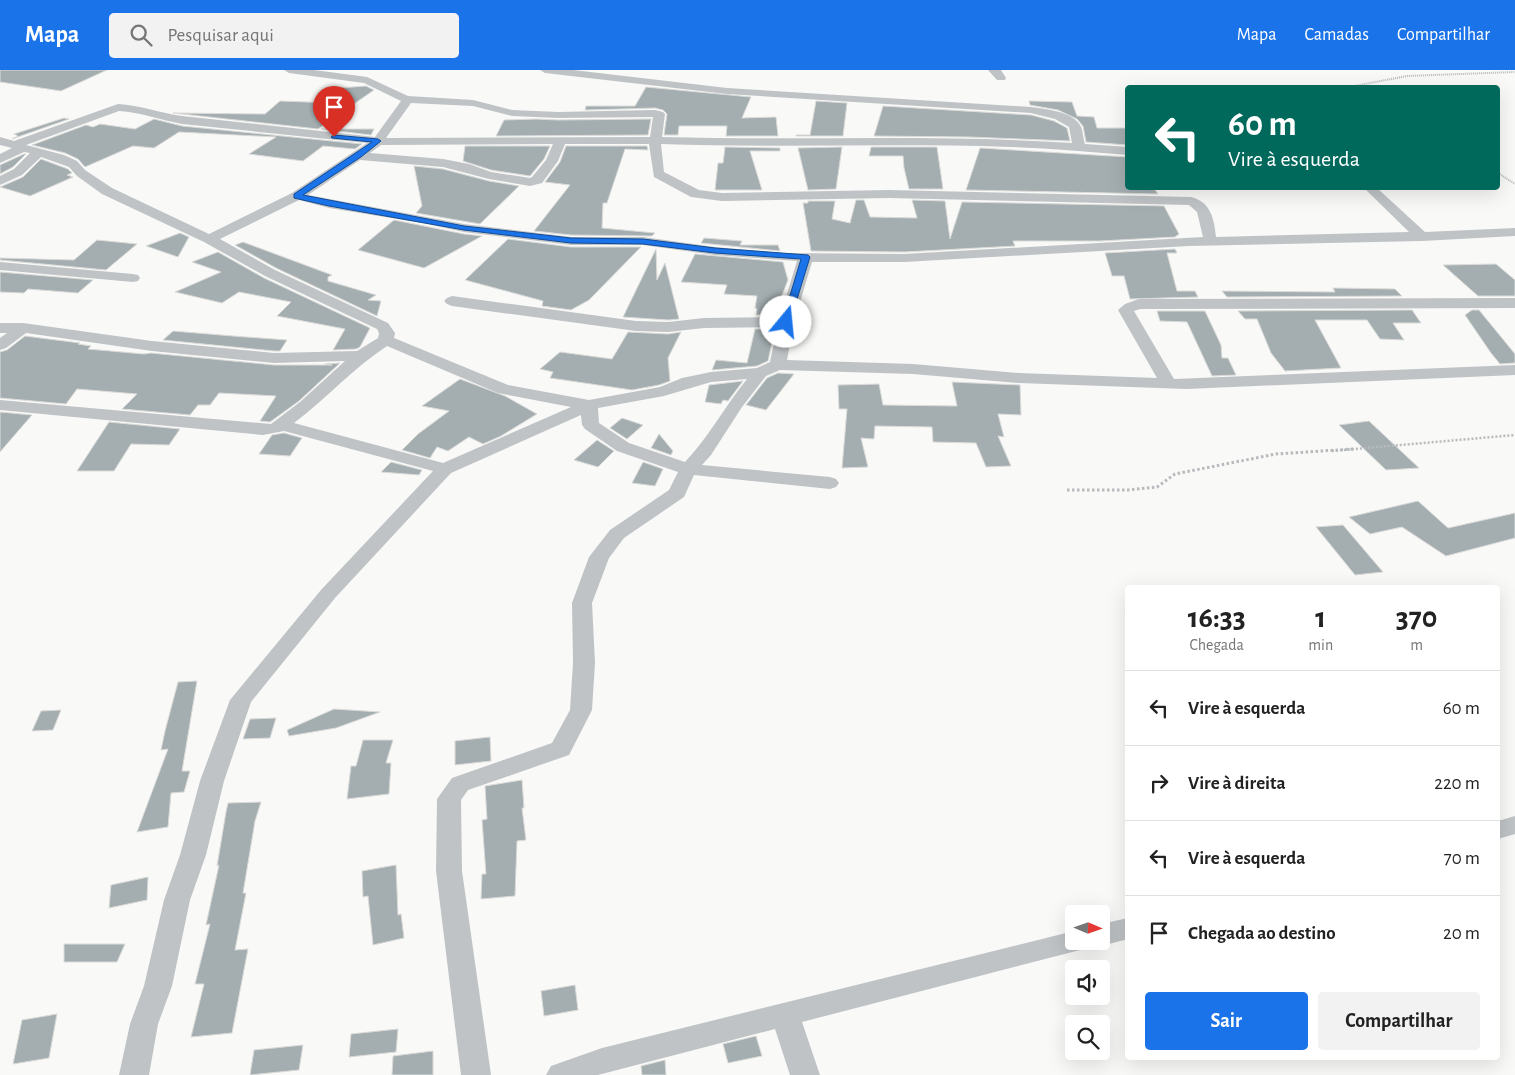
<!DOCTYPE html>
<html lang="pt">
<meta charset="utf-8">
<style>
:root{--surface:#fff;--page:#f2f2f2;--text:#222;--muted:#767676;--line:#e0e0e0;--accent:#1a73e8}
body{margin:0;font-family:"Alegreya Sans",sans-serif;background:var(--page);color:var(--text);height:100vh;display:flex;flex-direction:column;font-size:19px;white-space:nowrap}
*{box-sizing:border-box;margin:0}
p{font-size:16px;color:var(--muted)}
.icon{flex:none;width:28px;height:28px;fill:none;stroke:currentColor;stroke-width:2;stroke-linecap:round;stroke-linejoin:round}
.map{position:relative;flex:1;overflow:hidden}
.sheet{position:absolute;left:1125px;top:515px;width:375px;height:475px;display:flex;flex-direction:column;background:var(--surface);border-radius:5px;box-shadow:0 5px 20px #0002}
.sheet>*{flex:none}
.top-card{position:absolute;left:1125px;top:15px;width:375px;height:105px;border-radius:5px;box-shadow:0 5px 20px #0002;background:#00695c;color:#fff;overflow:hidden}
.needle{width:32px;rotate:92deg}
.tools{position:absolute;left:1065px;top:835px;display:grid;gap:10px}
.tools a{display:grid;place-items:center;width:45px;height:45px;border-radius:5px;background:var(--surface);box-shadow:0 5px 20px #0002;font-size:25px}
.pin{position:absolute;display:grid;place-items:center;width:42px;height:42px;color:#fff;margin:-51px -21px;border-radius:50% 50% 50% 0;rotate:-45deg;box-shadow:0 0 5px #0007}
.pin .icon{rotate:45deg}
.me{position:absolute;width:55px;margin:-28px;rotate:17deg;stroke-linejoin:round;filter:drop-shadow(0 0 4px #0008)}
.turn{display:flex;align-items:center;gap:18px;height:105px;padding:0 20px;font-size:22px}
.turn .icon{width:65px;height:65px;stroke-width:2.5}
.turn b{display:block;font-size:35px;line-height:42px}
.eta{display:flex;justify-content:space-evenly;align-items:center;height:85px;text-align:center}
.eta b{font-size:30px;font-weight:600;line-height:35px}
.action{display:flex;gap:10px;margin-top:auto;padding:10px 20px}
.action a{flex:1;height:58px;border-radius:5px;background:var(--accent);color:#fff;font-size:20px;font-weight:600;line-height:58px;text-align:center}
.action a+a{background:var(--page);color:var(--text)}
ul{padding:0;list-style:none}
li{display:flex;align-items:center;gap:15px;height:75px;padding:0 20px;border-top:1px solid var(--line)}
li div{flex:1}
li b{display:block;font-size:19px}
li em{font-style:normal}
header{display:flex;align-items:center;gap:30px;box-sizing:border-box;height:70px;padding:0 25px;background:var(--accent);color:#fff}
header strong{font-size:24px}
nav{display:flex;gap:28px;margin-inline-start:auto;font-size:18px}
.search{width:350px;height:45px;background:var(--page);display:flex;align-items:center;gap:12px;box-sizing:border-box;padding:0 18px;border-radius:5px;color:var(--muted);font-size:19px}
.map>svg:first-child{display:block}
.building{fill:#a4aeb1;stroke:#dbdbd9}
.lines{fill:none;stroke-linecap:round;stroke-linejoin:round}
.path-far2{stroke:#b7bbbd;stroke-width:2;stroke-dasharray:1 1;stroke-linecap:butt}
.path-far1{stroke:#b7bbbd;stroke-width:2.5;stroke-dasharray:2 2;stroke-linecap:butt}
.path{stroke:#b7bbbd;stroke-width:3;stroke-dasharray:2.5 2.5;stroke-linecap:butt}
.minor{fill:#bfc3c6;fill-rule:evenodd}
.route{fill:#1a73e8;stroke:#114b97}
</style>
<header>
<strong>Mapa</strong>
<div class="search"><svg class="icon" aria-label="search" viewBox="0 0 24 24"><circle cx="10" cy="10" r="6"/><path d="M15 15l6 6"/></svg>Pesquisar aqui</div>
<nav><a>Mapa</a><a>Camadas</a><a>Compartilhar</a></nav>
</header>
<div class="map">
<svg width="1515" height="1005" viewBox="0 0 1515 1005">
<rect width="100%" height="100%" fill="#f9f9f7"/>
<path class="building" d="M0,0H107L61,21L0,12Z
M366,16L374,20L318,59L173,43L265,44L280,31L334,33L339,18Z
M646,17L751,27L742,48L776,47L778,66H726L727,56H679L678,65H664L667,44L663,40L655,38L585,40L586,36H635Z
M816,31L847,33L843,66H796V65H810Z
M1029,31L1072,32L1077,46L1094,47L1097,58H1128V75L1086,72L1083,56L1077,49L1058,40L1030,35Z
M883,36L1031,45L1054,51L1067,58L1070,71L969,67L874,66Z
M64,48L69,49L12,69L18,66L14,64Z
M154,49L182,56L362,74L355,79L323,76L303,91L249,84L276,67L179,62L154,78L133,76L85,97L78,89L65,83L32,75L86,55L93,57L100,54L135,59Z
M536,49L558,50L651,49L648,65L496,66L504,50Z
M321,59H374L371,65Z
M465,76H550L544,89L530,106L491,100L463,91Z
M566,76H647L648,80L625,79L607,133H603L602,158L655,163L652,166L571,165L534,161L570,115L545,112L560,92Z
M725,77L780,78V81H750L762,120H715L718,93H723Z
M842,77L836,119L808,120L798,78Z
M871,77H937L943,119H909L904,98L903,86H869Z
M980,78L1128,87V118H1154L1158,124L966,120Z
M24,84H26L13,97L0,104V95Z
M41,89L68,99L72,103L67,105L73,107L30,126L0,117L23,107Z
M414,96L443,99L489,111L519,116L480,154L416,143L422,136Z
M856,130H864L870,147L917,148L912,130L945,131L950,169L962,132L1164,136L1179,164L1175,167L1100,171H1013L1015,176L904,182L811,181L803,133H808V131H835L832,149L850,153Z
M394,150L464,164L482,166L424,198L358,180Z
M180,163L189,167L178,187L146,176Z
M704,168L742,171L740,175H778L780,181L701,173Z
M508,169L571,177H641L589,230L571,240L542,236L543,231L465,210Z
M97,170L137,174L106,200L0,190V188L74,190Z
M243,172L332,205L328,207V211L376,225L368,230L381,231L377,246L276,198L235,175Z
M656,179L657,210L665,193L679,249L668,250L623,247Z
M1175,179L1177,183H1167L1177,221H1195L1198,227L1130,229L1124,206H1112L1105,183Z
M218,182L264,208L370,258L360,277L356,279L333,280L345,259L277,246L291,232L239,222L222,233L175,222L221,202L192,192Z
M695,184L783,192L788,210L780,230L777,245H756L757,239L755,238L757,226L724,224L727,215L681,212Z
M1496,194L1515,210V226H1478L1443,195Z
M0,202L93,210L78,223L28,219L24,223L0,222Z
M1333,218L1395,219L1402,226L1227,227L1222,221L1335,222Z
M1412,240L1421,253H1393L1404,270L1380,269L1367,250H1315L1341,298L1285,301L1271,283L1257,249H1245L1238,241Z
M1472,240H1479L1515,284V293L1500,294L1491,283L1465,245Z
M1157,241H1205L1221,275L1222,288H1228L1236,305L1212,306L1187,252L1160,251Z
M755,259H775L768,291L757,296L712,300L716,290L747,293Z
M173,261L233,266L287,270L280,281H274L163,270Z
M628,262L668,264L681,262L668,288L670,311L659,315L632,320L550,308L553,302L540,299L560,282L612,289Z
M25,266L80,273L78,274L91,276L88,279L144,284L151,283L274,295H332L325,294L340,293L299,331L270,352L260,351L276,326L219,323L210,335H198L190,345L122,339L137,324L77,319L66,334L0,328V282L7,280Z
M778,303L794,304L766,340L746,335L767,308Z
M460,309L505,326L537,344L501,366L483,374L469,367L448,381L437,377L430,388L402,380L418,364L449,341L422,336Z
M743,311L728,331L723,330L721,334L705,332L709,315Z
M952,312L1020,315L1021,345L998,344L1004,367L998,366L1011,396L986,397L976,373L933,372L932,357L875,356L874,369L861,368L868,397L842,398L847,339H839L838,315L879,314L883,335L957,336Z
M0,342L32,345L0,382Z
M622,348L643,355L627,369L610,358Z
M1369,351L1419,398L1386,400L1339,355Z
M109,352L180,359L169,375L131,374L114,401H77Z
M284,363L302,368L290,386L259,384L272,365Z
M659,364L673,381L671,385L651,378Z
M597,370L614,381L598,397L574,390Z
M391,392L422,400L419,405L381,402Z
M643,392L663,399L655,416L632,413Z
M1418,431L1448,458L1515,443V468L1446,486L1402,457L1370,464L1349,447Z
M1343,455L1383,502L1355,505L1316,457Z
M197,611L182,701H190L184,722L171,723L168,757L137,762L168,679L161,680L165,661L178,612Z
M334,639L380,642L336,658L289,666L287,660Z
M61,640L53,660L32,661L41,641Z
M276,648L270,668L243,669L250,649Z
M490,667L491,691L455,695V671Z
M363,670H393L386,693H391L389,724L347,729L351,696H356Z
M522,710L524,738H522L526,770L517,771L515,826L481,829L482,804H486L482,750L487,749L485,716Z
M261,732L255,751L243,823H246L235,880L248,879L232,963L191,967L204,914H195L210,854L206,855L219,795L217,796L226,742L228,733Z
M396,795L398,845L401,844L404,868L373,875L368,826L363,827L362,801Z
M148,807L147,830L109,838L111,815Z
M64,874H125L117,892H64Z
M575,915L578,940L544,946L541,921Z
M57,944L49,988L13,994L22,950Z
M398,959L396,982L349,987L351,964Z
M756,966L762,986L728,993L723,974Z
M303,975L299,1000L250,1005L254,980Z
M433,981V1005H392L393,986Z
M665,990L666,1005H642L641,996Z"/>
<g class="lines">
<path class="path-far2" d="M1344,18L1407,6L1515,2
M1498,103L1515,114"/>
<path class="path-far1" d="M1332,381L1515,365"/>
<path class="path" d="M1067,420H1128L1157,417L1175,404L1276,384L1353,379"/>
<path class="minor" d="M284,0H314L367,7L408,26L473,30L512,40L558,42L655,40L663,42L665,44L662,67C799,71 935,64 1072,73L1069,57L1055,49L1031,43L727,24L545,3L540,0H573L727,18L1031,37C1045,39 1071,41 1080,55C1083,59 1083,69 1085,74L1128,77V85C1088,82 1049,78 1010,77C894,73 778,78 661,74L664,102L699,120L722,123L889,120L1191,127C1211,132 1214,149 1216,167L1409,162L1364,118H1377L1425,162L1515,158V166L1422,171L1189,176L904,192H812L794,252L787,290L913,294L1019,303L1157,308L1118,240L1125,234L1139,229L1515,228V238L1140,239L1134,241L1174,309L1515,295V305L1187,319L1019,313L913,304L780,300L766,306L742,337L711,385L702,395L830,407L836,409L839,413L836,417L830,419L694,405L684,427L624,468L609,488L592,533L595,593L592,640L569,685L468,720L461,730L462,801L491,1005H461L436,801L437,729L452,708L552,673L570,640L573,593L572,533L589,487L610,460L669,420L678,402L617,381L585,359L582,355L581,345L451,403L335,528L251,632L224,711L206,785L190,830L172,916L158,954L149,1005H119L130,954L144,916L164,830L180,785L200,711L230,630L321,520L433,401L284,361L263,365L0,340V330L271,354L300,332L345,291L274,293L152,281L26,263L6,278L0,280V268L7,263H0V253H23L152,271L274,283L357,281L378,268L379,263L377,259L265,206L204,172L102,124L77,106L69,97L41,87L22,105L0,115V106L14,99L30,83L24,82L0,93V84L12,78L0,75V67L14,71L118,34C140,35 160,43 182,46L375,67L401,31L364,13L289,3ZM411,33L473,36L512,46L558,48L653,47L650,67L386,68ZM119,41C140,42 161,50 182,54L367,73L292,123L209,164L112,118L85,100L77,91L64,85L26,75ZM553,74L546,90L532,107L530,108L491,102L469,94L443,89L370,83L381,75ZM565,74H649L654,107L691,127L722,131L889,128L1189,135L1197,142L1203,167L904,184L783,183L715,177L643,167H571L464,154L308,125L360,90L443,97L489,109L530,116L542,113L558,91ZM299,130L329,138L422,153L464,162L571,175H643L715,185L797,191L780,247L704,248L668,252L636,251L452,226L447,228L444,231L447,234L452,236L636,261L668,262L704,258L777,257L770,292L757,298L711,302L682,308L660,317L589,330L508,315L394,268L395,263L388,253L275,200L220,169ZM387,276L498,323L571,337L443,393L294,353C326,329 353,298 387,276ZM747,309C725,336 709,367 685,392L629,373L599,353L598,338L664,326L711,312Z
M988,0H1001L1006,8L1005,10H997Z
M0,192L133,204L138,205L140,208L138,211L133,212L0,200Z
M1515,746V764L1498,769V751Z
M1128,848V869L1101,876L1092,873L1101,871V854Z
M1074,861V871H1088L1084,879L802,952L820,1005H790L775,959L598,1005H546L551,996L602,978Z"/>
</g>
<path class="route" d="M334,65L378,69L381,71L361,87L303,125L464,156L571,168L643,169L715,178L808,185L810,187L790,252L786,255L782,252L801,189L715,183L643,174L571,173L464,160L329,136L294,128V124L372,72L332,68L331,67Z"/>
</svg>
<div class="tools">
<a><svg class="needle" viewBox="-14 -14 28 28"><path d="M0-13l5 13h-10z" fill="#e53935"/><path d="M0 13l5-13h-10z" fill="#767676"/></svg></a>
<a><svg class="icon" aria-label="sound" viewBox="0 0 24 24"><path d="M4 9h4l5-4v14l-5-4H4zM17 9q2 3 0 6"/></svg></a>
<a><svg class="icon" aria-label="search" viewBox="0 0 24 24"><circle cx="10" cy="10" r="6"/><path d="M15 15l6 6"/></svg></a>
</div>
<div class="pin" style="left:334px;top:67px;background:#d93025"><svg class="icon" aria-label="arrive" viewBox="0 0 24 24"><path d="M6 21V4h12l-3 4 3 4H6"/></svg></div>
<svg class="me" style="left:786px;top:252px" viewBox="-20 -20 40 40"><circle r="19" fill="#fff"/><path d="M0-13L10 11 0 6-10 11z" fill="#1a73e8"/></svg>
<div class="top-card">
<div class="turn"><svg class="icon" aria-label="left" viewBox="0 0 24 24"><path d="M17 20v-9H6M10 6l-5 5 5 5"/></svg><div><b>60 m</b>Vire à esquerda</div></div>
</div>
<section class="sheet">
<div class="eta">
<div><b>16:33</b><p>Chegada</p></div>
<div><b>1</b><p>min</p></div>
<div><b>370</b><p>m</p></div>
</div>
<ul>
<li><svg class="icon" aria-label="left" viewBox="0 0 24 24"><path d="M17 20v-9H6M10 6l-5 5 5 5"/></svg><div><b>Vire à esquerda</b></div><em>60 m</em></li>
<li><svg class="icon" aria-label="right" viewBox="0 0 24 24"><path d="M7 20v-9h11M14 6l5 5-5 5"/></svg><div><b>Vire à direita</b></div><em>220 m</em></li>
<li><svg class="icon" aria-label="left" viewBox="0 0 24 24"><path d="M17 20v-9H6M10 6l-5 5 5 5"/></svg><div><b>Vire à esquerda</b></div><em>70 m</em></li>
<li><svg class="icon" aria-label="arrive" viewBox="0 0 24 24"><path d="M6 21V4h12l-3 4 3 4H6"/></svg><div><b>Chegada ao destino</b></div><em>20 m</em></li>
</ul>
<div class="action"><a>Sair</a><a>Compartilhar</a></div>
</section>
</div>
